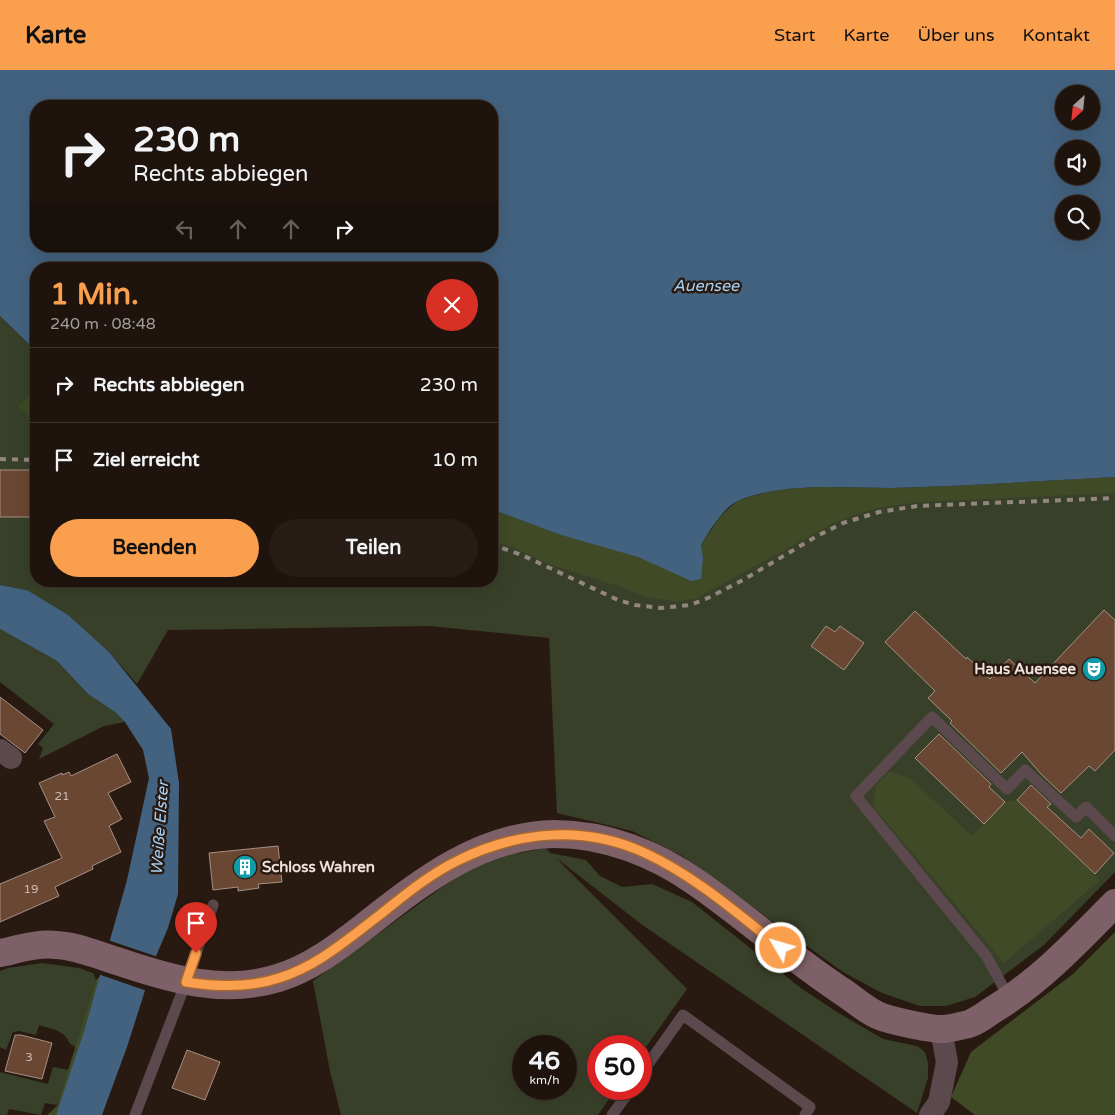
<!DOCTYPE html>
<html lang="de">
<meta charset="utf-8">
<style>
:root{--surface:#1f140d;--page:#271d16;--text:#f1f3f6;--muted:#a19e9d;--line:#3c332e;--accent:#fa9f4e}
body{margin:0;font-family:"Varela Round",sans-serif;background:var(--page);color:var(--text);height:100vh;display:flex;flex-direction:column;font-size:19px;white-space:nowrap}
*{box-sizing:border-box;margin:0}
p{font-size:16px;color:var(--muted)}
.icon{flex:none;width:28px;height:28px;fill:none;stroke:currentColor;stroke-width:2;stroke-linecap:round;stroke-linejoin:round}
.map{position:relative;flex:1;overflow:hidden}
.side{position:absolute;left:30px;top:192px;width:468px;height:325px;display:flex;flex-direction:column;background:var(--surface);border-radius:20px;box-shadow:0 5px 20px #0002,0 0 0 1px var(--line)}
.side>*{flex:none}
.banner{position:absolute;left:30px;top:30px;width:468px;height:152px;border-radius:20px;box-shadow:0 5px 20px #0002,0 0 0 1px var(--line);background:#1f140d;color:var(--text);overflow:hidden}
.needle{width:32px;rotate:207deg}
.buttons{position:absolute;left:1055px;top:15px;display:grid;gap:10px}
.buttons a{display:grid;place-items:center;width:45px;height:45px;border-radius:50%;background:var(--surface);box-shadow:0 5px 20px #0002,0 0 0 1px var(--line);font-size:25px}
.speed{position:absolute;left:512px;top:965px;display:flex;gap:10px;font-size:25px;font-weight:700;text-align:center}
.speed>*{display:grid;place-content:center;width:65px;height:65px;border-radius:50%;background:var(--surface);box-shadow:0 5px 20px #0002,0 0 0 1px var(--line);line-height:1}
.speed small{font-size:12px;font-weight:400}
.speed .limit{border:8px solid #d22;background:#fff;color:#111}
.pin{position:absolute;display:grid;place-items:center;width:42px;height:42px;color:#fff;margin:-51px -21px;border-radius:50% 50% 50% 0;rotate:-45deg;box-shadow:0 0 5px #0007}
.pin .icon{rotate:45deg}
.me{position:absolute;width:55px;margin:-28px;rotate:308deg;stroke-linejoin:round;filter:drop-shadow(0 0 4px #0008)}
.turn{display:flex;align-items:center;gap:18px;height:105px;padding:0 20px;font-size:22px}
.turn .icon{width:65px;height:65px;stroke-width:2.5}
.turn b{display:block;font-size:35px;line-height:42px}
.lanes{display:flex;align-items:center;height:48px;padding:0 20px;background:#0003;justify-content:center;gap:25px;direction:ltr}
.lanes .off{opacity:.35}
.round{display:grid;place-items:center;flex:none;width:52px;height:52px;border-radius:26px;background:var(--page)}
.headline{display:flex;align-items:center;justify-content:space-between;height:85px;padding:0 20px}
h1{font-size:30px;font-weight:800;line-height:38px;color:var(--accent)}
.cta{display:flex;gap:10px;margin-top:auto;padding:10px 20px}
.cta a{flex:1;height:58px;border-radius:30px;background:var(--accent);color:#111;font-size:20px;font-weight:800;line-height:58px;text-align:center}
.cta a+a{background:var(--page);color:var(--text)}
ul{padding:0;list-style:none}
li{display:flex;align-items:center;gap:15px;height:75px;padding:0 20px;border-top:1px solid var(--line)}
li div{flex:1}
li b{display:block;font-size:19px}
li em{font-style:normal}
header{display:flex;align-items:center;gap:30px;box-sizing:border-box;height:70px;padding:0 25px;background:var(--accent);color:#111}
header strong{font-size:24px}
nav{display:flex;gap:28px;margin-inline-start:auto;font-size:18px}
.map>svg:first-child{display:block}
.green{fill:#394029;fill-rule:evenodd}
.forest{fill:#404a26}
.water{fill:#43627f;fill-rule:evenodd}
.pier{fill:#291a11}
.building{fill:#6a4732;stroke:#a49085}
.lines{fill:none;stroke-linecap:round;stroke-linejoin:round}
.service{stroke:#5b494d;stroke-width:11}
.minor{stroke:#5b494d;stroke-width:22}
.secondary{stroke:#7e6068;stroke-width:28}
.rail{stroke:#93867e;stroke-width:4;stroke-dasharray:6 6;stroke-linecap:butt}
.route-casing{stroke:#a26733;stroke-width:12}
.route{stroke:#fa9f4e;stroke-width:9}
.labels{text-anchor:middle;stroke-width:5;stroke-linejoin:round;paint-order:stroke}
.number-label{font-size:12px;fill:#ccbbb2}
.poi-label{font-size:15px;font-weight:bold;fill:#ede2dc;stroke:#291a11;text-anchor:end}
.water-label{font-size:16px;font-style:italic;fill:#a4cff6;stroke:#291a11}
</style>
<header>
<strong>Karte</strong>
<nav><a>Start</a><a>Karte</a><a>Über uns</a><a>Kontakt</a></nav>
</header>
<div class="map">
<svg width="1115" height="1045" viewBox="0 0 1115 1045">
<rect width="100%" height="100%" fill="#291a11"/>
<path class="green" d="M0,246L36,281V511H491V439L561,465L703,488L701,475L719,447L738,430L1115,407V802L1044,875L975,927L946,936H920L882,923L843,902L682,786L632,761L557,743L549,568L429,556L168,560L137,614L110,583L27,520L0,515Z
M0,559L57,591L88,624L115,642L125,652L104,656L39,689L43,678L38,674L54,654L0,612Z
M546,778L550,783L586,790L600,806L622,817L652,814L692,832L802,919L837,942L883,969L917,976L925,982L928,993V1008L917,1043L641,854L555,787L687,919L641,984V976H599V1019H616L598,1045H341L330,1001L313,911L459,805L502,786ZM524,976H566V1019H524Z
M42,893L79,898L93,903L96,910L76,977C69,975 69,970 64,965C57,959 48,958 39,955L36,965L19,961L13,962L6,980L0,977V901L8,898Z
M53,997L69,1000L57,1035L45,1033L41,1045L9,1039L7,1045H0V1002L48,1014Z"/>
<path class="forest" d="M36,319V351L18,337Z
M1115,407V423L920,432L881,437L854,445L834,453L697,528L678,532L645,527L622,517L548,494L515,478L491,470V439L561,465L638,487L691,511L703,488L701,475C709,463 728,435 741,430C786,412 843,418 891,418C966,416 1040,411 1115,407Z
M889,702L910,708L972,766L1005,732L1017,730L1100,810L1004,893L873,736L876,715Z
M1115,862V1045H975L951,1027L971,982L1073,904Z
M100,906L84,961L59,1038L56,1045H47L57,1036L96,910Z"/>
<path class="water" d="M0,0H1115V407C1040,411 966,416 891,418C843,418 786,412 740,430C724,436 710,460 701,475L703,488L701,509L691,511L638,487L561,465L491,439V199H36V281L0,246ZM1064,24H1091V51H1064ZM36,36H491V176H36ZM1064,79H1091V106H1064ZM1064,134H1091V161H1064Z
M0,515L27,520L68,545L110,583L171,659L179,713L178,824L168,858L156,886L127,977L102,1045H56L84,961L127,810L149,708L143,680L125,652L115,642L88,624L57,591L0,559Z"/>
<path class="pier" d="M108,870L158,887L147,921L98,904Z"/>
<path class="building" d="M0,400H36V447H0Z
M1104,540L1115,550V680L1095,701L1089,696L1061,723L1041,704L1022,682L1001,703L950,653L952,651L928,628L935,621L885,572L915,541L966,589L967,587L990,609L1009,589L1035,613Z
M826,556L835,562L840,556L864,573L844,600L811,576Z
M0,627L43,660L25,683L0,664Z
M939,664L991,714L989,717L1005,732L984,754L915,688Z
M117,684L131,712L108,723L122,749L109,756L121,782L92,796L93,799L55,817L59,826L0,852V814L62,788L44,751L55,747L39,713L62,703V705L69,702L71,706Z
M1031,715L1051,734L1047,737L1081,768L1089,759L1114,783L1095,804L1017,730Z
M278,776L282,812L258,814L259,818L238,821V817L213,820L209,783Z
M15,965H21L52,973L42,1009L5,1001Z
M187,980L220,992L205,1030L172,1018Z"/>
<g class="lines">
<path class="service" d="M1010,930L987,887L856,726L932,647L1007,719L1025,700L1076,747L1086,737L1115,766
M641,1004L683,945L810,1037L805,1045
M135,1045L186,912L213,835
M612,1045L631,1019"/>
<path class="minor" d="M0,680L11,688
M930,1045L939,1032L947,992L941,960"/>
<path class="secondary" d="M0,883C19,879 37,873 56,875C77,876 97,885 117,891C170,909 223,925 278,908C311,898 338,877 365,856C421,812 480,765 555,764C606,764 656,784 697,813C746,847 790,887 840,920C853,928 867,942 882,947C894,951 933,960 944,959C952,958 961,956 969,954C977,951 984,946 991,941C1038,913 1077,872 1115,833"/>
<path class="rail" d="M0,389L36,390
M491,474L522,485L618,530L635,535L661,538L690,535L708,528L743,510L817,466L843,453L879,442L917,436L1115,428"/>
</g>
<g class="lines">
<g class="route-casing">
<path id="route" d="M196,883L186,912C217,917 249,918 279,908C318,896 349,868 381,844C406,824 430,804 459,790C518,761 584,755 645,783C695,806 738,844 781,878"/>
</g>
<use href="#route" class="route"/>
</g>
<defs>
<g id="theatre-disc" transform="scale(1.25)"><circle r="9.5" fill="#0f9aa8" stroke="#291a11"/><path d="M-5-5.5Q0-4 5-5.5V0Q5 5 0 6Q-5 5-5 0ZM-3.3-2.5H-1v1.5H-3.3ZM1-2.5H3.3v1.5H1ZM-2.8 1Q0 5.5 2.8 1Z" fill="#fff"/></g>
<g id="building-disc" transform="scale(1.25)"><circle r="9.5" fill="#0f9aa8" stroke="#291a11"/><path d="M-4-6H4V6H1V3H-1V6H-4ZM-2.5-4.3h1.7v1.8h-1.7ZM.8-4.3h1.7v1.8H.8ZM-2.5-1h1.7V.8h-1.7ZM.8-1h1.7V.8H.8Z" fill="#fff"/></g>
</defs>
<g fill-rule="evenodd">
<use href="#theatre-disc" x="1094" y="599"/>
<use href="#building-disc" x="245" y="797"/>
</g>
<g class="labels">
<g class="number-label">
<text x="62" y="730">21</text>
<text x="31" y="823">19</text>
<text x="29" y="991">3</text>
</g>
<g class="poi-label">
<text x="1076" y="604">Haus Auensee</text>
<text x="262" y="802" text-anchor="start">Schloss Wahren</text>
</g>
<g class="water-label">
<text x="706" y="221">Auensee</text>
<text transform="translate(159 758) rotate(-86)" y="6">Weiße Elster</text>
</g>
</g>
</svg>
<div class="buttons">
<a><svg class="needle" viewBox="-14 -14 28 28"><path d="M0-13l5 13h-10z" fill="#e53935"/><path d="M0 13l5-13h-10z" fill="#a19e9d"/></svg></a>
<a><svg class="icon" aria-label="sound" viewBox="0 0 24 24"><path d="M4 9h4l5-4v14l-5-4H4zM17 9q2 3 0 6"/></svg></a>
<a><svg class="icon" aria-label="search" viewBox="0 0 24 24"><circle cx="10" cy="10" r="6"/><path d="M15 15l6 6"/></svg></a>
</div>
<div class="speed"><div>46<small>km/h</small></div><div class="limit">50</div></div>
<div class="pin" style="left:196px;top:883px;background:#d93025"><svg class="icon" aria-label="arrive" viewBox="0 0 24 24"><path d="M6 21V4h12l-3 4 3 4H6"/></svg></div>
<svg class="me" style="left:781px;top:878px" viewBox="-20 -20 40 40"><circle r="17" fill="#fa9f4e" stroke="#fff" stroke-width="3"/><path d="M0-11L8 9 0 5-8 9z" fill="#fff"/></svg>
<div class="banner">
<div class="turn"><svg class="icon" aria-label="right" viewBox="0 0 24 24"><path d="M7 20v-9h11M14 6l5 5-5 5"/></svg><div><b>230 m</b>Rechts abbiegen</div></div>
<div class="lanes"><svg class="icon off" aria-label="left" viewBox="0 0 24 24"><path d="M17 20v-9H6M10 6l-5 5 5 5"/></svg><svg class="icon off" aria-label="ahead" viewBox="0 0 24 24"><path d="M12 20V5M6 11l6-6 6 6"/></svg><svg class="icon off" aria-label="ahead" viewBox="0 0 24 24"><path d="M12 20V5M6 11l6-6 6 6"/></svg><svg class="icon" aria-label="right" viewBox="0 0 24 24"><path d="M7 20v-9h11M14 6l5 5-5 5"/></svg></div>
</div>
<section class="side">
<div class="headline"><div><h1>1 Min.</h1><p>240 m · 08:48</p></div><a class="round" style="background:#d93025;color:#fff"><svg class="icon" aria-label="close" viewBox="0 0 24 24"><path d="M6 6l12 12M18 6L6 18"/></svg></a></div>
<ul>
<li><svg class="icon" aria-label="right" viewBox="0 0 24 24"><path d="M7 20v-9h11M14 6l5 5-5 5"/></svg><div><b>Rechts abbiegen</b></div><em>230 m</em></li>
<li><svg class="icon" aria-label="arrive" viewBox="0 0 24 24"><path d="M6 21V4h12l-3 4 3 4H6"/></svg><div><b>Ziel erreicht</b></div><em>10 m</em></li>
</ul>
<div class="cta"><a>Beenden</a><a>Teilen</a></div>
</section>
</div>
